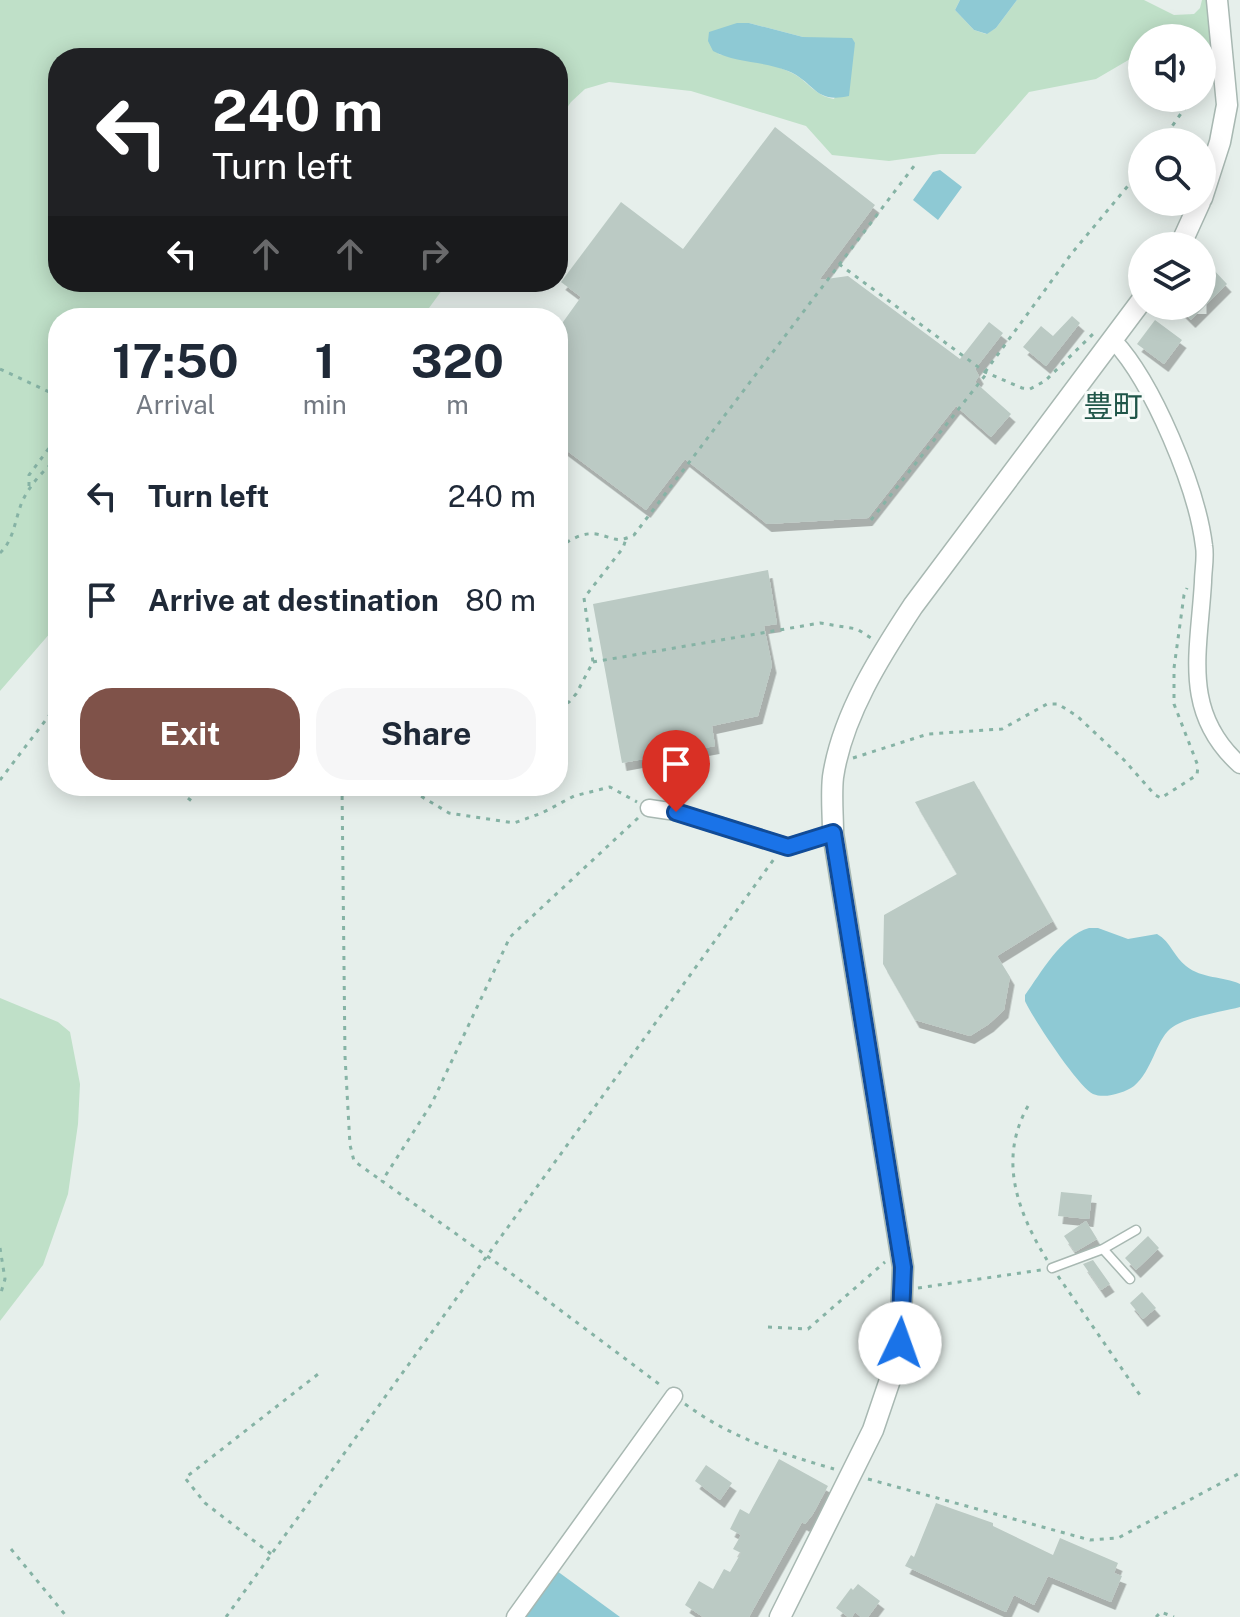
<!DOCTYPE html>
<meta charset="utf-8">
<style>
:root{--surface:#fff;--page:#f6f6f7;--text:#1f2937;--muted:#747a83;--accent:#7f5249}
body{margin:0;font-family:"Public Sans","Noto Sans JP",sans-serif;background:var(--page);color:var(--text);height:100vh;display:flex;flex-direction:column;font-size:30px;white-space:nowrap}
*{box-sizing:border-box;margin:0}
p{font-size:26px;color:var(--muted)}
.icon{flex:none;width:44px;height:44px;fill:none;stroke:currentColor;stroke-width:2;stroke-linecap:round;stroke-linejoin:round}
.map{position:relative;flex:1;overflow:hidden}
.side{position:absolute;left:48px;top:308px;width:520px;height:488px;display:flex;flex-direction:column;background:var(--surface);border-radius:32px;box-shadow:0 4px 20px #0003}
.side>*{flex:none}
.banner{position:absolute;left:48px;top:48px;width:520px;height:244px;border-radius:32px;box-shadow:0 4px 20px #0003;background:#202124;color:#fff;overflow:hidden}
.fabs{position:absolute;left:1128px;top:24px;display:grid;gap:16px}
.fabs a{display:grid;place-items:center;width:88px;height:88px;border-radius:50%;background:var(--surface);box-shadow:0 4px 20px #0003;font-size:40px}
.pin{position:absolute;display:grid;place-items:center;width:68px;height:68px;color:#fff;margin:-82px -34px;border-radius:50% 50% 50% 0;rotate:-45deg;box-shadow:0 0 8px #0007}
.pin .icon{rotate:45deg}
.me{position:absolute;width:88px;margin:-44px;rotate:3deg;stroke-linejoin:round;filter:drop-shadow(0 0 6px #0008)}
.turn{display:flex;align-items:center;gap:28px;height:168px;padding:0 32px;font-size:36px}
.turn .icon{width:104px;height:104px;stroke-width:2.5}
.turn b{display:block;font-size:56px;line-height:68px}
.lanes{display:flex;align-items:center;height:76px;padding:0 32px;background:#0003;justify-content:center;gap:40px;direction:ltr}
.lanes .off{opacity:.35}
.eta{display:flex;justify-content:space-evenly;align-items:center;height:136px;text-align:center}
.eta b{font-size:48px;font-weight:700;line-height:56px}
.action{display:flex;gap:16px;margin-top:auto;padding:16px 32px}
.action a{flex:1;height:92px;border-radius:32px;background:var(--accent);color:#fff;font-size:32px;font-weight:700;line-height:92px;text-align:center}
.action a+a{background:var(--page);color:var(--text)}
ul{padding:0;list-style:none}
li{display:flex;align-items:center;gap:24px;height:104px;padding:0 32px}
li div{flex:1}
li b{display:block;font-size:30px}
li em{font-style:normal}
.map>svg:first-child{display:block}
.green{fill:#bfe0c8;fill-rule:evenodd}
.water{fill:#8ec9d4}
.building{fill:#bbcac4;filter:url(#shadow)}
.lines{fill:none;stroke-linecap:round;stroke-linejoin:round}
.service-casing{stroke:#a8b8b2;stroke-width:11}
.minor-casing{stroke:#a8b8b2;stroke-width:19}
.tertiary-casing{stroke:#a8b8b2;stroke-width:23}
.path{stroke:#86b3a5;stroke-width:3;stroke-dasharray:4 6;stroke-linecap:butt}
.service{stroke:#fff;stroke-width:8}
.minor{stroke:#fff;stroke-width:16}
.tertiary{stroke:#fff;stroke-width:20}
.route-casing{stroke:#114b97;stroke-width:20}
.route{stroke:#1a73e8;stroke-width:14}
.labels{text-anchor:middle;stroke-width:6;stroke-linejoin:round;paint-order:stroke}
.quarter-label{font-size:30px;fill:#1f5548;stroke:#f7fbf9}
</style>
<div class="map">
<svg width="1240" height="1617" viewBox="0 0 1240 1617">
<defs>
<filter id="shadow"><feDropShadow dx="4.5" dy="8" stdDeviation="0" flood-color="#0004"/></filter>
</defs>
<rect width="100%" height="100%" fill="#e6efeb"/>
<path class="green" d="M0,0H960L955,10L974,30L986,34L996,28L1017,0H1144L1174,15L1194,14L1200,8L1202,0H1208L1211,43L1202,69V38H1142V58L1137,55L1096,79L1029,92L975,154H940L889,161L832,155L806,126L691,91L609,82L585,89L571,102L558,121V58H58V282H448L429,308L418,318H58V624L0,691ZM749,23L803,37L855,43L834,99C815,96 808,81 792,73C770,62 742,58 718,54Z
M0,998L58,1022L70,1032L80,1084L78,1124L68,1194L43,1265L0,1321Z"/>
<path class="water" d="M960,0H1017L996,28L987,34L974,30L955,10Z
M737,23H749L803,37L852,38L855,43L849,96C814,104 815,82 788,71C764,61 735,63 713,51L708,41L709,32Z
M940,170L962,187L938,220L913,200L933,172Z
M1089,928H1098L1128,939L1157,934C1171,942 1174,957 1186,966C1202,979 1223,976 1240,984V1007C1222,1012 1184,1017 1170,1029C1156,1041 1152,1071 1134,1086C1124,1093 1105,1099 1093,1094C1079,1088 1032,1017 1025,1001V995C1041,973 1061,936 1089,928Z
M557,1571L620,1617H523Z"/>
<path class="building" d="M775,127L875,205L819,280L848,276L960,359L989,322L1003,333L975,369L979,376L975,382L1011,414L991,437L956,406L868,518L767,524L685,459L646,510L558,444V329L581,297L561,282L621,202L683,249Z
M1211,267L1227,284L1191,320L1177,306H1202V275Z
M1072,316L1080,323L1046,366L1023,347L1041,326L1053,336Z
M1155,320L1182,340L1164,364L1137,344Z
M768,570L777,624L764,626L772,665L758,716L712,726L715,746L622,763L593,604Z
M974,781L1053,921L997,956L1010,977L1004,1010L989,1024L970,1036L915,1020L883,964L884,915L957,874L915,802Z
M1061,1192L1092,1195L1089,1219L1058,1216Z
M1086,1221L1097,1239L1075,1252L1064,1236Z
M1148,1236L1159,1248L1136,1270L1125,1258Z
M1093,1260L1110,1284L1101,1290L1083,1264Z
M1142,1292L1156,1308L1143,1319L1130,1303Z
M779,1459L828,1486L813,1514L805,1524L802,1522L749,1617H703L685,1605L699,1581L713,1589L724,1569L730,1572L741,1553L733,1549L741,1535L730,1529L740,1509L749,1514Z
M706,1465L732,1483L720,1500L695,1481Z
M936,1503L993,1523V1526L1053,1555L1060,1538L1118,1563L1114,1573L1122,1576L1111,1602L1048,1576L1034,1605L1014,1595L1006,1612L905,1566L911,1555L914,1557Z
M858,1584L880,1601L868,1617H861L855,1612L852,1617H848L836,1608L851,1588L853,1590Z"/>
<g class="lines">
<g class="service-casing">
<path id="service" d="M1103,1249L1130,1279
M1052,1268L1103,1249L1136,1230"/>
</g>
<g class="minor-casing">
<path id="minor" d="M1114,341C1153,383 1197,488 1204,546C1206,557 1203,571 1203,582C1199,652 1181,712 1240,765
M649,808L676,812L788,847L833,833
M515,1617L674,1396"/>
</g>
<g class="tertiary-casing">
<path id="tertiary" d="M1202,198L1220,142L1227,105L1217,0
M1180,246L1200,202
M780,1617L873,1430L893,1371L900,1343L903,1267L833,833C833,815 831,795 833,777C842,716 880,656 913,606L1142,300"/>
</g>
<path class="path" d="M1161,142L1192,98
M839,264L985,372L1022,388L1030,389L1045,381L1097,330
M0,369L58,396
M985,372L1072,253L1142,169
M29,486V475L58,436
M871,520L987,373
M558,548C569,541 581,532 596,534C613,537 616,544 634,535L914,166
M0,553C14,540 15,519 22,502C30,484 44,470 58,458
M593,662L820,623L857,629L874,640
M558,708L569,702L576,694L593,662L584,598L623,548L626,539
M853,758L928,734L1002,729L1047,704H1058L1077,716L1124,760L1155,795L1161,798L1197,775L1198,766L1174,704V668L1184,595L1187,588
M0,780L58,704
M172,786L193,802
M342,786L345,1056L350,1145L354,1161L382,1181
M404,786L449,813L514,823L542,813L574,796L610,787L637,802
M638,818L510,937L432,1103L382,1181L508,1271L663,1387
M1028,1106C998,1159 1017,1211 1047,1260
M0,1248L5,1279L0,1296
M1058,1276L1142,1398
M918,1288L1041,1270
M768,1327L808,1329L885,1262
M685,1404C731,1438 780,1453 834,1469
M868,1479L1090,1540L1118,1538L1240,1473
M11,1549L67,1617
M271,1554L205,1503L185,1478L322,1371
M226,1617L774,859
M1156,1617L1161,1612L1174,1617"/>
<use href="#service" class="service"/>
<use href="#minor" class="minor"/>
<use href="#tertiary" class="tertiary"/>
</g>
<g class="lines">
<g class="route-casing">
<path id="route" d="M676,812L788,847L833,833L903,1267L900,1343"/>
</g>
<use href="#route" class="route"/>
</g>
<g class="labels">
<g class="quarter-label">
<text x="1113" y="417">豊町</text>
</g>
</g>
</svg>
<div class="fabs">
<a><svg class="icon" aria-label="sound" viewBox="0 0 24 24"><path d="M4 9h4l5-4v14l-5-4H4zM17 9q2 3 0 6"/></svg></a>
<a><svg class="icon" aria-label="search" viewBox="0 0 24 24"><circle cx="10" cy="10" r="6"/><path d="M15 15l6 6"/></svg></a>
<a><svg class="icon" aria-label="layers" viewBox="0 0 24 24"><path d="M12 4l9 5-9 5-9-5zM3 14l9 5 9-5"/></svg></a>
</div>
<div class="pin" style="left:676px;top:812px;background:#d93025"><svg class="icon" aria-label="arrive" viewBox="0 0 24 24"><path d="M6 21V4h12l-3 4 3 4H6"/></svg></div>
<svg class="me" style="left:900px;top:1343px" viewBox="-20 -20 40 40"><circle r="19" fill="#fff"/><path d="M0-13L10 11 0 6-10 11z" fill="#1a73e8"/></svg>
<div class="banner">
<div class="turn"><svg class="icon" aria-label="left" viewBox="0 0 24 24"><path d="M17 20v-9H6M10 6l-5 5 5 5"/></svg><div><b>240 m</b>Turn left</div></div>
<div class="lanes"><svg class="icon" aria-label="left" viewBox="0 0 24 24"><path d="M17 20v-9H6M10 6l-5 5 5 5"/></svg><svg class="icon off" aria-label="ahead" viewBox="0 0 24 24"><path d="M12 20V5M6 11l6-6 6 6"/></svg><svg class="icon off" aria-label="ahead" viewBox="0 0 24 24"><path d="M12 20V5M6 11l6-6 6 6"/></svg><svg class="icon off" aria-label="right" viewBox="0 0 24 24"><path d="M7 20v-9h11M14 6l5 5-5 5"/></svg></div>
</div>
<section class="side">
<div class="eta">
<div><b>17:50</b><p>Arrival</p></div>
<div><b>1</b><p>min</p></div>
<div><b>320</b><p>m</p></div>
</div>
<ul>
<li><svg class="icon" aria-label="left" viewBox="0 0 24 24"><path d="M17 20v-9H6M10 6l-5 5 5 5"/></svg><div><b>Turn left</b></div><em>240 m</em></li>
<li><svg class="icon" aria-label="arrive" viewBox="0 0 24 24"><path d="M6 21V4h12l-3 4 3 4H6"/></svg><div><b>Arrive at destination</b></div><em>80 m</em></li>
</ul>
<div class="action"><a>Exit</a><a>Share</a></div>
</section>
</div>
